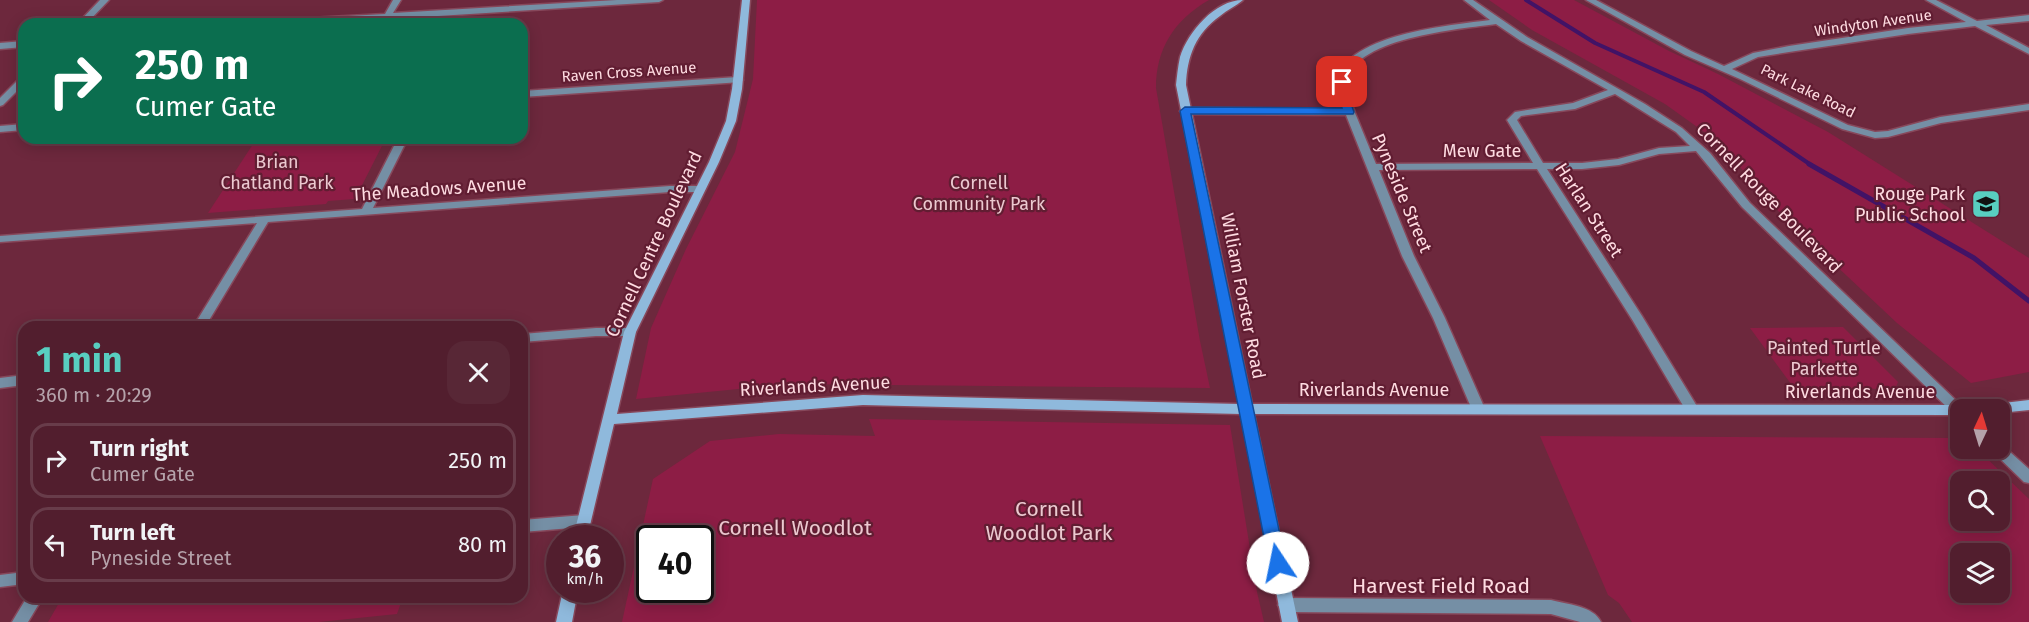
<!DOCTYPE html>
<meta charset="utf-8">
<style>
:root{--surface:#521e2e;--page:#582736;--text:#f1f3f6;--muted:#b5a2aa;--line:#683c4a;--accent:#58cec0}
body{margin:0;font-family:"Fira Sans",sans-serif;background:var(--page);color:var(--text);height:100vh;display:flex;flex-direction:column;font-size:22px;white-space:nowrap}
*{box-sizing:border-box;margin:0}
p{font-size:20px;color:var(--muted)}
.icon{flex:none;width:33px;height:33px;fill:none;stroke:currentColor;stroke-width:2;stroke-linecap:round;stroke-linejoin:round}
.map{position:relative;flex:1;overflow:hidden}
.drawer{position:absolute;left:18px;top:321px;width:510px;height:282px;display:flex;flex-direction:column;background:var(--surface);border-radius:18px;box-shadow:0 3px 15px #0003,0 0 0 2px var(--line)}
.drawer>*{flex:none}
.top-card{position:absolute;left:18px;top:18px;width:510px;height:126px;border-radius:18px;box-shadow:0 3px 15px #0003,0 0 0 2px var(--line);background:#0b6e4f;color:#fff;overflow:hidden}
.needle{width:39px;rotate:4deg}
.controls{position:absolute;left:1950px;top:399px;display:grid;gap:12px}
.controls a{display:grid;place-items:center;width:60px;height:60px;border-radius:12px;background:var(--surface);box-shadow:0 3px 15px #0003,0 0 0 2px var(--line);font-size:30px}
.speed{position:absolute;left:546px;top:525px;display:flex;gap:12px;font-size:30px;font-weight:700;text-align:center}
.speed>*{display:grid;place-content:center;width:78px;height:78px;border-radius:50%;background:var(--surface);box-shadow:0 3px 15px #0003,0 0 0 2px var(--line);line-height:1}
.speed small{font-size:15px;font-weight:400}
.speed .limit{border:3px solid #111;border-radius:9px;background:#fff;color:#111}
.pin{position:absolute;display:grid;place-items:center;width:51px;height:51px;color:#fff;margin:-26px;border-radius:12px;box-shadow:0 3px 9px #0006}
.me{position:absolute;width:66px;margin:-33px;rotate:349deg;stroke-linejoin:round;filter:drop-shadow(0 0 4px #0008)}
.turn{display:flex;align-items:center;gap:21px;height:126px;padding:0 18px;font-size:27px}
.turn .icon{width:78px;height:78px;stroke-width:2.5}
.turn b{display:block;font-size:42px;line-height:51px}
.round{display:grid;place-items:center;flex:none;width:63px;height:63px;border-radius:18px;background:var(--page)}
.overview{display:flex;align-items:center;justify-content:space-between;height:102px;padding:0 18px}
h1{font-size:36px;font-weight:700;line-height:45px;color:var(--accent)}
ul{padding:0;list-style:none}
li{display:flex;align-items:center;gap:18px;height:75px;margin:0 12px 9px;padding:0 6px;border:3px solid var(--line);border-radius:18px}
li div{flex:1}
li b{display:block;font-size:22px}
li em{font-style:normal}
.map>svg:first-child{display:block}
.green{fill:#8d1d45;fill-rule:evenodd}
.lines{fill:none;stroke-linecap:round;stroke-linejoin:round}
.stream-far1{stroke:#411366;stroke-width:4}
.stream{stroke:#411366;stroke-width:5}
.street-casing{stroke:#87485b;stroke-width:3}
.secondary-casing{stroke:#87485b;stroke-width:3}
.street{fill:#758fa5;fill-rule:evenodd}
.secondary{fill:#8fb9dc;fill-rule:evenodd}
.route{fill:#1a73e8;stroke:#114b97;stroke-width:1.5}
.labels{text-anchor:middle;stroke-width:4.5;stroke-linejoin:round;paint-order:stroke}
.far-street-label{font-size:15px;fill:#fedbe1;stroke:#611d32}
.street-label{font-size:18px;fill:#fedbe1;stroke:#611d32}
.park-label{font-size:18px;fill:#ecc9d0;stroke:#611d32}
.poi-label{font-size:18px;fill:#fedbe1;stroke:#611d32;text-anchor:end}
.near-park-label{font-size:21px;fill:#ecc9d0;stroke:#611d32}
.near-street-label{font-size:21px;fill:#fedbe1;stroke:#611d32}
</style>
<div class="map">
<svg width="2029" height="622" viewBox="0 0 2029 622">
<rect width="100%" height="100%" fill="#6d283d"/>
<path class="green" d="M757,0H1209C1174,20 1156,49 1156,88L1200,341L1210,388L791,384L636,399L651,328L686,249L735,152L753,79Z
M1489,0H1574L1669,51L1718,74L1828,132L2029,258V372L1971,383L1897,323L1780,213L1726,151L1707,134L1665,104L1532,30Z
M257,138H386L355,199L328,201L326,204L208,213Z
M1843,327L1898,382L1895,389L1794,388L1750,328Z
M869,419L1230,425L1257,592L1264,622H622L653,479L710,441L779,434L875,436ZM650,538H700V590H650Z
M1540,436L1960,438V448L1977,449L2029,499V622H1632L1619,603L1608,595ZM1960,482H2000V520H1960ZM1960,554H2000V592H1960Z
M112,597H403L397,614L319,622H48L59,603Z"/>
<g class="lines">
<path class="stream-far1" d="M1526,0L1595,43L1704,92L1811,165"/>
<path class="stream" d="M1809,164L1974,258L2029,301"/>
<g class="street-casing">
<path id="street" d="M100,0H109L86,24H77Z
M393,0H401L393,13L617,0H663L659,2L390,19L385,23L382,22L381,19L298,24H251L255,21L385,14Z
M1464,0H1473L1527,37L1645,104L1682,128L1710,153L1750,203L1965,409L1960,410V417L1955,415L1742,207L1696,151L1659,154L1619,165L1582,169H1547L1642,316L1698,408L1700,411L1698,414H1688L1633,321L1537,169L1379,170L1414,256L1445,318L1485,409L1483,412H1473L1433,318L1402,256L1346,115L1185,114L1180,111L1185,108L1344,109C1342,104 1338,97 1337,92C1329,34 1454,25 1490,20ZM1496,24L1521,41L1608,90L1573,103L1515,112L1507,120L1533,163L1376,164C1369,147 1362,130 1355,113C1353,106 1348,99 1347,92C1337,38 1462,29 1496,24ZM1615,94L1676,132L1690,146L1659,148L1618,159L1582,163H1543L1517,120L1521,116L1575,109Z
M1586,0H1596L1691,51L1724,66L1753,53L1789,46L1908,28L1966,22L1926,0H1936L1977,21L2029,15V21L1986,25L2029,48V54L1975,26L1908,34L1789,52L1758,57L1732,69L1848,125L1875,132L1888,131L1940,117L2029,104V110L1941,123L1888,137L1875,138L1842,129L1740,79L1685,55Z
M24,41V47L0,49V43Z
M24,76V84L3,105L0,106V98L21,77Z
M738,77L743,80L741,82L522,97V91Z
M24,124V130L0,132V126Z
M398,138H408L373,208L670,186H700L705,189L700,192H670L268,222L205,327H193L257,223L0,242V236L362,209Z
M596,328H630L636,332L630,336H596L522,342V334Z
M24,375V385L0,388V378Z
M2000,443L2029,469V483L2024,482L1993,452L1991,448H2000Z
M584,515L589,517L591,521L589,525L584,527L522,532V520Z
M24,572V584L0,587V575Z
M27,597H43L28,622H12Z
M1286,598L1551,600C1566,604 1594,606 1601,622H1580L1551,614L1286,612L1281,610L1278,605L1281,600Z"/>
</g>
<g class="secondary-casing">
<path id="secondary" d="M742,0H750L742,89L736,121L719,162L636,332L617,414L863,395L1239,404L1176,85C1177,76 1178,66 1180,57C1188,32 1215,0 1243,0C1236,6 1227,10 1220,16C1196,33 1187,56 1186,85L1252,404L1960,405L1966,410H1960V415L1254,414L1298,622H1282L1241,414L863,405L614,424L587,538H573L624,332L709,162L726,121L732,89Z
M2029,400V410L2000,413V410H1980L1986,405Z
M563,590H578L572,622H556Z"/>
</g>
<use href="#street" class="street"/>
<use href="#secondary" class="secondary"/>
</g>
<path class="route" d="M1342,78L1347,82V92L1354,112L1353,114H1191L1286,563L1284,568L1278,570L1272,568L1269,563L1180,111L1185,107L1342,108L1336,92L1337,82Z"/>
<defs>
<g id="school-square" transform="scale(1.5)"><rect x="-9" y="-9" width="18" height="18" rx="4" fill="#58cec0" stroke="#611d32"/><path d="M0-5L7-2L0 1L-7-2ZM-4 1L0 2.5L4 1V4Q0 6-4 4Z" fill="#111"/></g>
</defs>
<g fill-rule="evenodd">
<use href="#school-square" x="1986" y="204"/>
</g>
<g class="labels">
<g class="far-street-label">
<text transform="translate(1873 23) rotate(-8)" y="5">Windyton Avenue</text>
<text transform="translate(629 72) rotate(-4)" y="5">Raven Cross Avenue</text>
<text transform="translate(1808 91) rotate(26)" y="5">Park Lake Road</text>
</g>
<g class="street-label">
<text x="1482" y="157">Mew Gate</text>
<text transform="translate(439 189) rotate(-4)" y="6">The Meadows Avenue</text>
<text transform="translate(1402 193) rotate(67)" y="6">Pyneside Street</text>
<text transform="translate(1769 198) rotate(46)" y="6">Cornell Rouge Boulevard</text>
<text transform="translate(1589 210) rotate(57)" y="6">Harlan Street</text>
<text transform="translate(654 244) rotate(-65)" y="6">Cornell Centre Boulevard</text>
<text transform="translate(1243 296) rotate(79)" y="6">William Forster Road</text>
<text transform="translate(815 386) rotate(-3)" y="6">Riverlands Avenue</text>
<text x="1374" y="396">Riverlands Avenue</text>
<text x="1860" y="398">Riverlands Avenue</text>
</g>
<g class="park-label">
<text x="277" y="168">Brian<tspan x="277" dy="21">Chatland Park</tspan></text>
<text x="979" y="189">Cornell<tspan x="979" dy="21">Community Park</tspan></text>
<text x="1824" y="354">Painted Turtle<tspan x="1824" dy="21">Parkette</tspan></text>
</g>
<g class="poi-label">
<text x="1965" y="200">Rouge Park<tspan x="1965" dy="21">Public School</tspan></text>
</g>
<g class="near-park-label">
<text x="1049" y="516">Cornell<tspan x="1049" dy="24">Woodlot Park</tspan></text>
<text x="795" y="535">Cornell Woodlot</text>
</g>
<g class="near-street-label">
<text x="1441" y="593">Harvest Field Road</text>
</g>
</g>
</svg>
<div class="controls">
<a><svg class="needle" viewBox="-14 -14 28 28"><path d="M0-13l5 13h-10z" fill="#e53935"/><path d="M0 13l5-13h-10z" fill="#b5a2aa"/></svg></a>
<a><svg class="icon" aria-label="search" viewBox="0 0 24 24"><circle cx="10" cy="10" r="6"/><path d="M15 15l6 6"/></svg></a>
<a><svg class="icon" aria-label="layers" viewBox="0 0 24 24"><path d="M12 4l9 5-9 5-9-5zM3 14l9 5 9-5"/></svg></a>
</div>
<div class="speed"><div>36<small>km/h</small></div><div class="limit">40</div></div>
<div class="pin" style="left:1342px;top:82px;background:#d93025"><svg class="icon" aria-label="arrive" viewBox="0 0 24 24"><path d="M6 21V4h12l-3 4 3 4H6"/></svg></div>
<svg class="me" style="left:1278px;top:563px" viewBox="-20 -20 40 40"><circle r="19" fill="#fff"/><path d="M0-13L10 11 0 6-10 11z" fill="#1a73e8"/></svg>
<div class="top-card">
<div class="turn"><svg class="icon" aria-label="right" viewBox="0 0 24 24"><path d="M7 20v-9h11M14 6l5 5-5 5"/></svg><div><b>250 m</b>Cumer Gate</div></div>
</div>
<section class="drawer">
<div class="overview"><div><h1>1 min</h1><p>360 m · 20:29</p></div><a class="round"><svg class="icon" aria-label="close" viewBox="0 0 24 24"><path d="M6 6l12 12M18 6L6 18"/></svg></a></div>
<ul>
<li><svg class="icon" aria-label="right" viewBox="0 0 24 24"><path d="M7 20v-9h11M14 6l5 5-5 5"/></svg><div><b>Turn right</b><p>Cumer Gate</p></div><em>250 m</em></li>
<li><svg class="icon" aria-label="left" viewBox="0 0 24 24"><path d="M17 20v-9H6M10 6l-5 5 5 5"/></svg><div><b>Turn left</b><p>Pyneside Street</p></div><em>80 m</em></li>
</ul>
</section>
</div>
